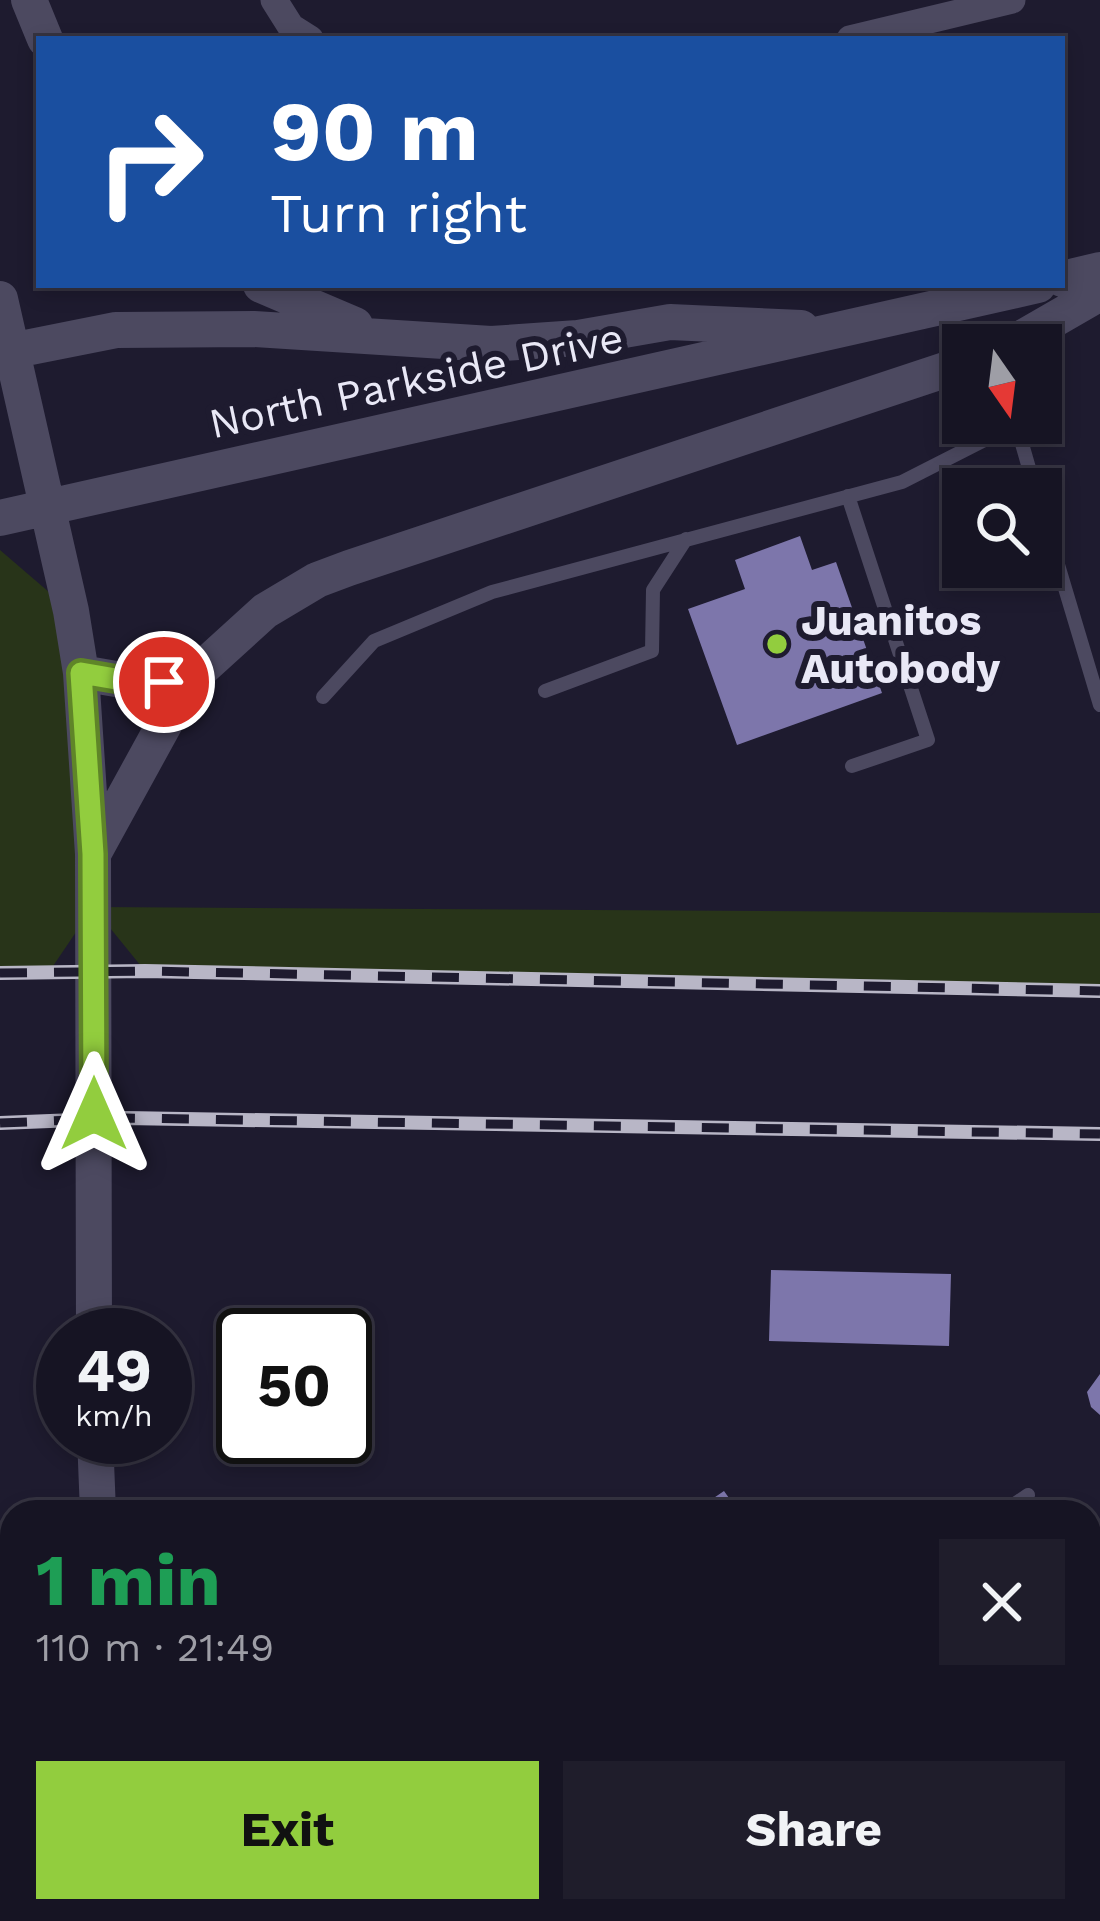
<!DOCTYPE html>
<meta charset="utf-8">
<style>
:root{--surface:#161423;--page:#1f1d2b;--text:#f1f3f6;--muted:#9e9ea6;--line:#353341;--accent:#92cd3e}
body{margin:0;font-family:"Work Sans",sans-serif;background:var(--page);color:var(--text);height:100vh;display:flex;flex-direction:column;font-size:45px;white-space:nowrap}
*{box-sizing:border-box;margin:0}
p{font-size:39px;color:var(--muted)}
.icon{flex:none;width:66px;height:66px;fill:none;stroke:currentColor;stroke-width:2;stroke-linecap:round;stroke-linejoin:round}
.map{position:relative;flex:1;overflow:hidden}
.panel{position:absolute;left:0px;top:1500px;width:1101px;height:423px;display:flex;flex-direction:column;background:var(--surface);border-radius:36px 36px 0 0;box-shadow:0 6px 18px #0003,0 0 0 3px var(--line)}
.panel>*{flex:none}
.guide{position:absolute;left:36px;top:36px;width:1029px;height:252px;border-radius:0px;box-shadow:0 6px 18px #0003,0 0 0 3px var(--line);background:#1a4fa0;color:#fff;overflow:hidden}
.needle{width:78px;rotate:166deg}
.buttons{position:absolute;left:942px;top:324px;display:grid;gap:24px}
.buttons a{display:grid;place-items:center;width:120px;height:120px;border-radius:0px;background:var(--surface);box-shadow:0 6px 18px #0003,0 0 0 3px var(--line);font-size:60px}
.speed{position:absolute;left:36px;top:1308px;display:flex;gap:24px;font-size:60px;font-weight:700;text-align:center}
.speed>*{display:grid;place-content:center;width:156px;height:156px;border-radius:50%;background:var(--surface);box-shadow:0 6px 18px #0003,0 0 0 3px var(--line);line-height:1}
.speed small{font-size:30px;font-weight:400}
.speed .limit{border:6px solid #111;border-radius:18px;background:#fff;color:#111}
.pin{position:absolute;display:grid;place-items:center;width:102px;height:102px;color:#fff;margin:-51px;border:6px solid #fff;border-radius:50%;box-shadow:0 3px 12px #0007}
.me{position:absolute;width:132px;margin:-66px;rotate:0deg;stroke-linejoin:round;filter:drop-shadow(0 0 9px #0008)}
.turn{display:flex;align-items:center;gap:42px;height:252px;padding:0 36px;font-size:54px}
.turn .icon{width:156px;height:156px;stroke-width:2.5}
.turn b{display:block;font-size:84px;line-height:102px}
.round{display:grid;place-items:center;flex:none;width:126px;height:126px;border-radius:0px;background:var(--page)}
.overview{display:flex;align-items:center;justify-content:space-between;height:204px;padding:0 36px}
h1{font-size:72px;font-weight:700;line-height:90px;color:#1e9e55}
.cta{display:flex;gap:24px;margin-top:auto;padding:24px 36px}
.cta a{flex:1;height:138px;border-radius:0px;background:var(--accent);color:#111;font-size:48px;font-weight:700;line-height:138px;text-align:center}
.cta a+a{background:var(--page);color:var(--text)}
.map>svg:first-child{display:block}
.green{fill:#283419}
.building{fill:#7d76ab}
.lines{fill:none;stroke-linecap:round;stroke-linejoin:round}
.lane{stroke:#4c4960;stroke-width:14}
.street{stroke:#4c4960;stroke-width:27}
.secondary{stroke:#4c4960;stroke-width:36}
.rail-casing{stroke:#b8b6c6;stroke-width:14}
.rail{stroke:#1e1b2f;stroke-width:9;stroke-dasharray:27;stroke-linecap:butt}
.route-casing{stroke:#5f8528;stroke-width:30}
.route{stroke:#92cd3e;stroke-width:21}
.poi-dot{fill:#92cd3e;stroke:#1e1b2f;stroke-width:4.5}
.labels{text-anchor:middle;stroke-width:12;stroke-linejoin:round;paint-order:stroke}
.street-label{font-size:42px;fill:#e9e8f6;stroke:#1e1b2f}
.poi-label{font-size:42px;font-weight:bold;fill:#e9e8f6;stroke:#1e1b2f;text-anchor:start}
</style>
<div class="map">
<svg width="1100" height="1921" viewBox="0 0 1100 1921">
<rect width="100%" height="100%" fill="#1e1b2f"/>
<path class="green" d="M0,550L71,611L94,907L1100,913V991L145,971L93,907L49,972L0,973Z"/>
<path class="building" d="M800,536L812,570L836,562L882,693L737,745L688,609L745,589L735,560Z
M771,1270L951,1274L949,1346L769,1341Z
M1100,1374V1415L1091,1407L1087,1392Z
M724,1491L739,1512H693Z
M1089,1685L1100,1686V1724L1089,1723Z"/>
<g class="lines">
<path class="lane" d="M1016,423L1035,489
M848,496L928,740L852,766
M1041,508L1100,705
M545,691L652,651L653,590L686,539
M323,697L374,641L492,592L902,482L1016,424
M1003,1512L1028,1495
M401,1921L416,1911"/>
<path class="street" d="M274,0L291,27L310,39
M850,39L1012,0"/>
<path class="secondary" d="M29,0L45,39
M1062,279L1100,270
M261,285L355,325
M0,299L71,611L81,673L93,854L94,1335
M1010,345L1100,293
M0,353L116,330L254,329L491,344L578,338L670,322L801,328
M0,518L1038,285
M81,673L139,683L188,681
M93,854L188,681L265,611L317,580L349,568L963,364
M95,1437L98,1512
M19,1921L25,1911"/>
<g class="rail-casing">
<path id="rail" d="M0,973L145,971L1100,991
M0,1123L125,1118L1100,1134"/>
</g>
<use href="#rail" class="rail"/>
</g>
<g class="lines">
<g class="route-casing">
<path id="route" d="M94,1114L93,854L81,673L139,683L164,682"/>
</g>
<use href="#route" class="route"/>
</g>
<circle class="poi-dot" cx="777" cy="644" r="12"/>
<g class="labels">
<g class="street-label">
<text transform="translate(416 380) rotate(-12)" y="15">North Parkside Drive</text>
</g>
<g class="poi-label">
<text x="801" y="635">Juanitos<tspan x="801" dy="48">Autobody</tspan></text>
</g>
</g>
</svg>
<div class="buttons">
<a><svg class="needle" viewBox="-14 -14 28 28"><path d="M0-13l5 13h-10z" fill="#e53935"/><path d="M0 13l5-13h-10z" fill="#9e9ea6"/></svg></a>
<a><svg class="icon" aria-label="search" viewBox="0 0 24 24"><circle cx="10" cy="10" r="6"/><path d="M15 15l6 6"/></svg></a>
</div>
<div class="speed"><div>49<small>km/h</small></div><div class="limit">50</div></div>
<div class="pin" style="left:164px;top:682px;background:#d93025"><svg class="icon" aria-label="arrive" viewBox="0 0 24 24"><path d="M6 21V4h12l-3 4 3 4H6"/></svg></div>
<svg class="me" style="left:94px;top:1114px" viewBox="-20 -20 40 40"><path d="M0-17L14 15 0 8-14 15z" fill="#92cd3e" stroke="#fff" stroke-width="4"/></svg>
<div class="guide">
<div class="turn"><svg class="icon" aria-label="right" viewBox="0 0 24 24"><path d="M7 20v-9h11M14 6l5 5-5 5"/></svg><div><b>90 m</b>Turn right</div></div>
</div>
<section class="panel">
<div class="overview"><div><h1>1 min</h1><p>110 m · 21:49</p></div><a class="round"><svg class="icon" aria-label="close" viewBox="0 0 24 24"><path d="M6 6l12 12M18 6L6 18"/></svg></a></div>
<div class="cta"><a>Exit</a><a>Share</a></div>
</section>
</div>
